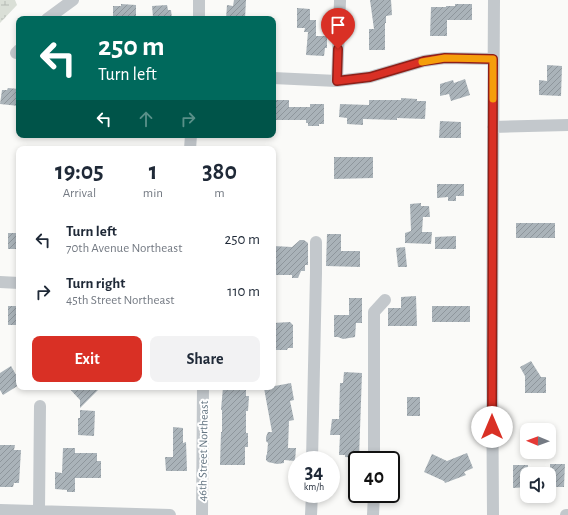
<!DOCTYPE html>
<style>
:root{--surface:#fff;--page:#f2f2f3;--text:#1f2937;--muted:#747a83;--accent:#d93025}
body{margin:0;font-family:"Alegreya Sans",sans-serif;background:var(--page);color:var(--text);height:100vh;display:flex;flex-direction:column;font-size:15px;white-space:nowrap}
*{box-sizing:border-box;margin:0}
p{font-size:13px;color:var(--muted)}
.icon{flex:none;width:22px;height:22px;fill:none;stroke:currentColor;stroke-width:2;stroke-linecap:round;stroke-linejoin:round}
.map{position:relative;flex:1;overflow:hidden}
.drawer{position:absolute;left:16px;top:146px;width:260px;height:244px;display:flex;flex-direction:column;background:var(--surface);border-radius:8px;box-shadow:0 2px 6px #0003}
.drawer>*{flex:none}
.guide{position:absolute;left:16px;top:16px;width:260px;height:122px;border-radius:8px;box-shadow:0 2px 6px #0003;background:#00695c;color:#fff;overflow:hidden}
.needle{width:26px;rotate:271deg}
.fabs{position:absolute;left:520px;top:423px;display:grid;gap:8px}
.fabs a{display:grid;place-items:center;width:36px;height:36px;border-radius:8px;background:var(--surface);box-shadow:0 2px 6px #0003;font-size:20px}
.speed{position:absolute;left:288px;top:451px;display:flex;gap:8px;font-size:20px;font-weight:700;text-align:center}
.speed>*{display:grid;place-content:center;width:52px;height:52px;border-radius:50%;background:var(--surface);box-shadow:0 2px 6px #0003;line-height:1}
.speed small{font-size:10px;font-weight:400}
.speed .limit{border:2px solid #111;border-radius:6px;background:#fff;color:#111}
.pin{position:absolute;display:grid;place-items:center;width:34px;height:34px;color:#fff;margin:-41px -17px;border-radius:50% 50% 50% 0;rotate:-45deg;box-shadow:0 0 4px #0007}
.pin .icon{rotate:45deg}
.me{position:absolute;width:44px;margin:-22px;rotate:0deg;stroke-linejoin:round;filter:drop-shadow(0 0 3px #0008)}
.turn{display:flex;align-items:center;gap:14px;height:84px;padding:0 16px;font-size:18px}
.turn .icon{width:52px;height:52px;stroke-width:2.5}
.turn b{display:block;font-size:28px;line-height:34px}
.lanes{display:flex;align-items:center;height:38px;padding:0 16px;background:#0003;justify-content:center;gap:20px;direction:ltr}
.lanes .off{opacity:.35}
.eta{display:flex;justify-content:space-evenly;align-items:center;height:68px;text-align:center}
.eta b{font-size:24px;font-weight:600;line-height:28px}
.button{display:flex;gap:8px;margin-top:auto;padding:8px 16px}
.button a{flex:1;height:46px;border-radius:8px;background:var(--accent);color:#fff;font-size:16px;font-weight:600;line-height:46px;text-align:center}
.button a+a{background:var(--page);color:var(--text)}
ul{padding:0;list-style:none}
li{display:flex;align-items:center;gap:12px;height:52px;padding:0 16px}
li div{flex:1}
li b{display:block;font-size:15px}
li em{font-style:normal}
.map>svg:first-child{display:block}
.wetland{fill:url(#wetland-marsh)}
.building{fill:url(#building-hatch)}
.lines{fill:none;stroke-linecap:round;stroke-linejoin:round}
.minor{stroke:#c3c8cc;stroke-width:12}
.route-casing{stroke:#8d1f18;stroke-width:10}
.route{stroke:#d93025;stroke-width:7}
.slow{stroke:#f59e0b;stroke-width:7}
.labels{text-anchor:middle;stroke-width:4;stroke-linejoin:round;paint-order:stroke}
.street-label{font-size:12px;fill:#657683;stroke:#fff}
</style>
<div class="map">
<svg width="568" height="515" viewBox="0 0 568 515">
<defs>
<pattern id="wetland-marsh" width="20" height="14" patternUnits="userSpaceOnUse"><rect width="20" height="14" fill="#dadfd7"/><path d="M1 5h8M5 5V1M11 12h8M15 12V8" fill="none" stroke="#b4b9b4"/></pattern>
<pattern id="building-hatch" width="6" height="6" patternUnits="userSpaceOnUse"><rect width="6" height="6" fill="#aab3b9"/><path d="M-1 1l2-2M0 6l6-6M5 7l2-2" fill="none" stroke="#8e969c"/></pattern>
</defs>
<rect width="100%" height="100%" fill="#fafaf8"/>
<path class="wetland" d="M0,0H15L17,5L0,23Z"/>
<path class="building" d="M234,0H246L245,19H226L227,5L233,6Z
M370,0H391L392,15L386,16V23H385V50H369V29H374Z
M121,4L136,5V18L113,19V6H121Z
M455,4H472V20H447V36H430L431,7H446V6H455Z
M167,5L168,10H171L172,19H158V16L153,17L152,6Z
M297,8L310,9V20H316V36H327V48H325L324,56L306,55L308,32H304L305,28H297Z
M547,65L562,66L561,96L539,95V80L547,81Z
M465,79L470,95L451,101L449,94L440,96V84L453,80L454,83Z
M8,88L19,89V106L0,104L2,90H7Z
M401,98L417,99V101H426L425,119L397,118V120L363,119V125L347,124V118L339,117L340,104L369,105V100H401Z
M273,100H289V107H310V104H324V124H319V126H308V123H306V120H273Z
M440,121L461,122V138H439Z
M334,157H373V178L334,179Z
M437,184H464V196H456V201H448V197L437,198Z
M421,203V206H429L430,217H423L422,232H432L431,244L405,243V233L411,231L410,204Z
M516,223H555V238H516Z
M8,233H19V249H8Z
M327,234H341V251H360V267L326,266Z
M456,236V249H435V237Z
M300,240H304L308,243V265H305V271H301L298,278H292V275H273V246L292,247Z
M405,247L407,267H398L396,248Z
M416,296L417,326H388V308H401V297Z
M349,298H362V323H356L355,337L343,339L338,337H334V315H349Z
M8,306H19V325H8Z
M432,306H470V322H432Z
M290,322L293,325V348H288L287,350H273V323Z
M531,361L541,377H546V393H525V376L520,367Z
M11,366L19,380V385L3,395L0,390V373Z
M344,372L362,373L359,458L345,457V455H339L340,435H330L332,419H339L340,383H343Z
M291,383L294,400L290,401L294,420L289,421L288,448H296L295,461L284,460V463L277,464L268,462L266,460V456L267,454L268,443L266,441V437L268,432H272L264,388Z
M68,387H101L80,408V400Z
M223,387H246V396H249L248,411H246V433H248V447H245V465H220L221,432H222V410H221Z
M407,397H420V416H407Z
M80,410L95,411L94,436L78,435V418H80Z
M173,427L183,428V443L186,442L187,471H166L165,457H173Z
M0,445H15L14,450H21L19,483H14L13,487H0Z
M63,448H75V453H97V461H101V478H75V492H67V490L55,489V472L62,473Z
M467,453L473,468L464,472L466,475L445,483L444,481L424,472L432,454L447,461Z
M550,464H565L564,487H550Z
M513,465H528L527,487L513,488Z"/>
<g class="lines">
<path class="minor" d="M47,19L73,0
M199,19V0
M16,53L19,50
M273,78L337,81L370,77L424,61L445,58L493,59
M337,81L340,1
M493,127L568,125
M190,149L191,135
M0,282L19,283
M312,460L316,273V242
M374,460V312L385,300
M0,510L170,515
M39,510L40,406
M202,515L203,387
M311,515L312,494
M373,515L374,494
M493,515L492,354L494,0
M566,515H568"/>
</g>
<g class="lines">
<g class="route-casing">
<path id="route" d="M338,49L337,81L370,77L424,61L445,58L493,59L492,427"/>
</g>
<use href="#route" class="route"/>
<path class="slow" d="M422,62L445,58L493,59V99"/>
</g>
<g class="labels">
<g class="street-label">
<text transform="translate(203 451) rotate(-89)" y="4">46th Street Northeast</text>
</g>
</g>
</svg>
<div class="fabs">
<a><svg class="needle" viewBox="-14 -14 28 28"><path d="M0-13l5 13h-10z" fill="#e53935"/><path d="M0 13l5-13h-10z" fill="#747a83"/></svg></a>
<a><svg class="icon" aria-label="sound" viewBox="0 0 24 24"><path d="M4 9h4l5-4v14l-5-4H4zM17 9q2 3 0 6"/></svg></a>
</div>
<div class="speed"><div>34<small>km/h</small></div><div class="limit">40</div></div>
<div class="pin" style="left:338px;top:49px;background:#d93025"><svg class="icon" aria-label="arrive" viewBox="0 0 24 24"><path d="M6 21V4h12l-3 4 3 4H6"/></svg></div>
<svg class="me" style="left:492px;top:427px" viewBox="-20 -20 40 40"><circle r="19" fill="#fff"/><path d="M0-13L10 11 0 6-10 11z" fill="#d93025"/></svg>
<div class="guide">
<div class="turn"><svg class="icon" aria-label="left" viewBox="0 0 24 24"><path d="M17 20v-9H6M10 6l-5 5 5 5"/></svg><div><b>250 m</b>Turn left</div></div>
<div class="lanes"><svg class="icon" aria-label="left" viewBox="0 0 24 24"><path d="M17 20v-9H6M10 6l-5 5 5 5"/></svg><svg class="icon off" aria-label="ahead" viewBox="0 0 24 24"><path d="M12 20V5M6 11l6-6 6 6"/></svg><svg class="icon off" aria-label="right" viewBox="0 0 24 24"><path d="M7 20v-9h11M14 6l5 5-5 5"/></svg></div>
</div>
<section class="drawer">
<div class="eta">
<div><b>19:05</b><p>Arrival</p></div>
<div><b>1</b><p>min</p></div>
<div><b>380</b><p>m</p></div>
</div>
<ul>
<li><svg class="icon" aria-label="left" viewBox="0 0 24 24"><path d="M17 20v-9H6M10 6l-5 5 5 5"/></svg><div><b>Turn left</b><p>70th Avenue Northeast</p></div><em>250 m</em></li>
<li><svg class="icon" aria-label="right" viewBox="0 0 24 24"><path d="M7 20v-9h11M14 6l5 5-5 5"/></svg><div><b>Turn right</b><p>45th Street Northeast</p></div><em>110 m</em></li>
</ul>
<div class="button"><a>Exit</a><a>Share</a></div>
</section>
</div>
